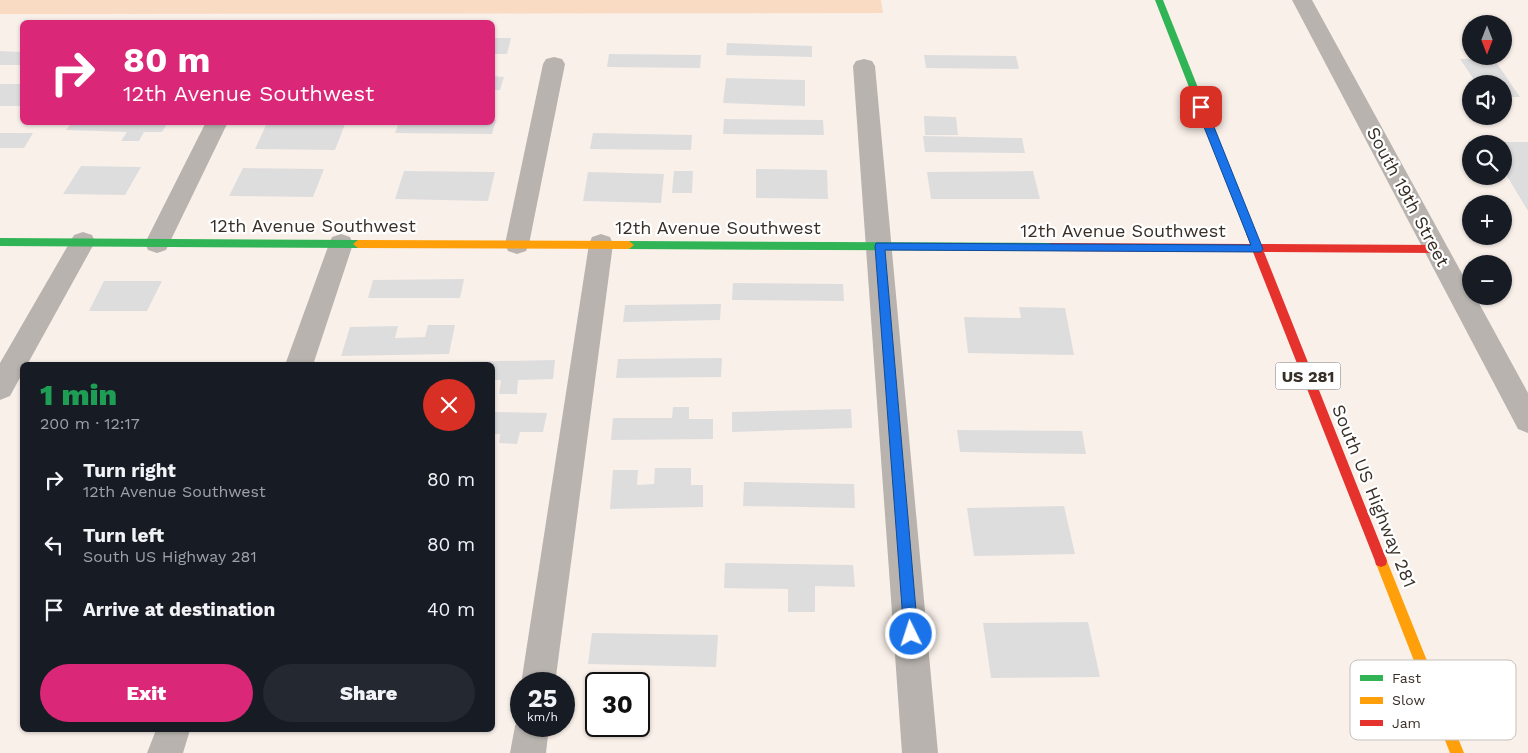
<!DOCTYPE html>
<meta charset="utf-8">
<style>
:root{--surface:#171b24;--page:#242831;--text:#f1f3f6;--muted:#9ea1a6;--accent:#db2777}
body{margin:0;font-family:"Work Sans",sans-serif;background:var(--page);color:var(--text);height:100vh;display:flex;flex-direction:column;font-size:19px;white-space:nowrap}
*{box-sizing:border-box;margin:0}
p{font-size:16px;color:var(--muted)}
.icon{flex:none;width:28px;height:28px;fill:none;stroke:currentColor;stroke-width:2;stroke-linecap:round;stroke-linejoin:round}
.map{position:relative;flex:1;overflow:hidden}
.side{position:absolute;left:20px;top:362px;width:475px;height:370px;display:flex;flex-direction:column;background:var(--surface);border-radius:8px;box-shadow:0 1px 4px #0004}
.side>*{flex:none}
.guide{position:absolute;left:20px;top:20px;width:475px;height:105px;border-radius:8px;box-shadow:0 1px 4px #0004;background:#db2777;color:#fff;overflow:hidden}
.needle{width:32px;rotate:180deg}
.buttons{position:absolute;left:1462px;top:15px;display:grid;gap:10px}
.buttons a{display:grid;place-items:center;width:50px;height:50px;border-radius:50%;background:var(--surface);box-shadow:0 1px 4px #0004;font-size:25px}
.speed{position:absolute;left:510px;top:672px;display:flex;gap:10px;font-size:25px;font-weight:700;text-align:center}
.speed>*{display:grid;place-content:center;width:65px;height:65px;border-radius:50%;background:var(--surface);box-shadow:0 1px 4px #0004;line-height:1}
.speed small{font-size:12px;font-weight:400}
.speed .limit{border:2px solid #111;border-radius:8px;background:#fff;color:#111}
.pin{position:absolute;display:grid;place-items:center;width:42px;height:42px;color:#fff;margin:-21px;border-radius:10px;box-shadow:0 2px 8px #0006}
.me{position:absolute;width:55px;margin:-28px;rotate:356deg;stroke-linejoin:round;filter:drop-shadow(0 0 4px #0008)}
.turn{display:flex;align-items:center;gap:18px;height:105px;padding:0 20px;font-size:22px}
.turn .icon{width:65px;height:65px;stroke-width:2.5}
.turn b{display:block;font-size:35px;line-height:42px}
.round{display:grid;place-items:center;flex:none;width:52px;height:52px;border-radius:26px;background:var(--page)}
.headline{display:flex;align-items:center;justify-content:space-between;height:85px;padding:0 20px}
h1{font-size:30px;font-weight:800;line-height:38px;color:#1e9e55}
.cta{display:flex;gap:10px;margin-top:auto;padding:10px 20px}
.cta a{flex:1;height:58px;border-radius:30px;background:var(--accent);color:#fff;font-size:20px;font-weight:800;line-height:58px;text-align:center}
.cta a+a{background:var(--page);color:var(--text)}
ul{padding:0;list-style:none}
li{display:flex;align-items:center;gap:15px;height:65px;padding:0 20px}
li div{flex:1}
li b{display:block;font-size:19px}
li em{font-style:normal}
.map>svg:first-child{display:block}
.green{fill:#f9dbc4}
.building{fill:#deddde}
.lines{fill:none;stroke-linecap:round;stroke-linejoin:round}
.street{fill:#b8b3ae;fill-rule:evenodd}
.fast{fill:#30b455;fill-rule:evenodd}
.slow{fill:#ff9f0a;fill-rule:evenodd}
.jam{fill:#e5322d;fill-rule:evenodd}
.route{fill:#1a73e8;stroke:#114b97}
.labels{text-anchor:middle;stroke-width:4.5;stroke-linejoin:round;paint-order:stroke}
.shield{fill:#fff;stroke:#746d68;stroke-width:1}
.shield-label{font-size:16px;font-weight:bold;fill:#382f27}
.street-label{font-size:18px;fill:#382f27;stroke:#fff}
.key{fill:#fff;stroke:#c3c1be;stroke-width:1}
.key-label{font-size:14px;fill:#382f27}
</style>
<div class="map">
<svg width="1528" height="753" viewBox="0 0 1528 753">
<rect width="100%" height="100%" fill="#f9f0e9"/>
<path class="green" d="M0,0H881L883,13L0,14Z"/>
<path class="building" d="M492,38H511L507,54H492Z
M727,43L812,46V57L726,55Z
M0,51L22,52V65H0Z
M609,54L701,55L700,68L607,67Z
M924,55L1016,56L1019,69L926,68Z
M1460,59H1494L1520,97H1504V84H1477Z
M492,76L504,77L500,90H492Z
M726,78L805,80V106L723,103Z
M0,84H22V106H0Z
M924,116L956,117L958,135H925Z
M724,119L823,120L824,135L723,134Z
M492,120H496L492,134L395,133L399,122H492Z
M72,122H168L162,132H144L139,141H121L127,132L66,130Z
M267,123L345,124L335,150L255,149Z
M0,133H33L24,148H0Z
M593,133L692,135L691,150L590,149Z
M923,136L1022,138L1025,153L925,152Z
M1504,142H1528V211L1504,171Z
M81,166L141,167L125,195L63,194Z
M243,168L324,169L313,197L229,196Z
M756,169L827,170L828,199L756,198Z
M404,171L495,172L488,201L395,199Z
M674,171H693L692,193H672Z
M1033,171L1040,199H931L927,172Z
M588,172L664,174L661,203L583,201Z
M464,279L460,298H368L373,280Z
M104,281H162L147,311H89Z
M733,283L843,284L844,301L732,300Z
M721,304L720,320L623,322L625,305Z
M1019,307L1065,308L1074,355L968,353L964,317L1021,318Z
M428,325H455L449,354L341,356L350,327L398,326L395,338L425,337Z
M722,358L721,377L616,378L618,359Z
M555,360L553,379L518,380L517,394H499L501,380H492V365H448L449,362Z
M673,407H689V419H713V439L611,440L613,418H672Z
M851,409L852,428L732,432V412Z
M492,412L547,413L543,432H520L517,444L499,443L500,434H492Z
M957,430L1082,431L1086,454L960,452Z
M655,468H691V485H703V507L610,509L613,470H638L637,485L654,484Z
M744,482L854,484L855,508L743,506Z
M1064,506L1075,554L974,556L967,508Z
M725,563L853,565L855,587L815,586V612H788V589L724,588Z
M1088,622L1100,677L991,678L983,623Z
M592,633L718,635L716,667L588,664Z"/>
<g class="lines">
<path class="street" d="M1292,0H1312L1471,290V296H1475L1528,393V433L1518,429Z
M554,57L562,59L565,64L529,244L526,251L517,254L508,251L505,244L543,64L546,59Z
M864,59L872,61L875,66L938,753H902L853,66L856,61Z
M206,122H228L166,250L157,253L148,250L145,243Z
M83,232L92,235L95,242L27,365H22V374L10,396L0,400V363L74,235Z
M341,234L350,237L353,244L313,365H285L329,244L332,237Z
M601,234L610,237L613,244L555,684H521L589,244L592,237Z
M521,713V726H549L546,753H510L515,726Z
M156,730H190L183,753H147Z"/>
<path class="fast" d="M1155,0H1163L1256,233L1255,236H1247L1246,233Z
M0,238L358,240L363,244L358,248L0,246Z
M629,241L1050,243L1055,247L1050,251L629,249L624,245Z"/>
<path class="slow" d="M358,240L629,241L634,245L629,249L358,248L353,244Z
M1381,555L1386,557L1387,561L1464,753H1450L1375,561L1376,557Z"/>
<path class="jam" d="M1251,229L1255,230L1260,244L1435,245L1440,249L1435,253L1264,252L1387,561L1386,565L1381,567L1376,565L1375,561L1253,252L1050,251L1045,247L1050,243L1250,244L1246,233Z"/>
</g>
<path class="route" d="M1201,104L1206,107L1263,249L1261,252L885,250L918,634L916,639L911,641L906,639L904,634L875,246L876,243L1251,245L1196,107Z"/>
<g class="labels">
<rect class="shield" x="1275.5" y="362.5" width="65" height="27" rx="4"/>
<g class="shield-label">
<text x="1308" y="382">US 281</text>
</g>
<g class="street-label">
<text transform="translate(1408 197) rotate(62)" y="6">South 19th Street</text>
<text x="313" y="232">12th Avenue Southwest</text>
<text x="718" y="234">12th Avenue Southwest</text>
<text x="1123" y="237">12th Avenue Southwest</text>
<text transform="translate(1374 496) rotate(68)" y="6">South US Highway 281</text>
</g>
</g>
<rect x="1350" y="660" width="166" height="80" rx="8" class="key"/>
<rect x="1360" y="675" width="23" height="6" fill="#30b455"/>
<rect x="1360" y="697" width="23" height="7" fill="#ff9f0a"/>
<rect x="1360" y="720" width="23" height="6" fill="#e5322d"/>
<g class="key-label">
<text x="1392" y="683">Fast</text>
<text x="1392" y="705">Slow</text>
<text x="1392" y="728">Jam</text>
</g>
</svg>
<div class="buttons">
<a><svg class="needle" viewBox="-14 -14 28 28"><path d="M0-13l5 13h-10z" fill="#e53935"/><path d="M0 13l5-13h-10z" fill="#9ea1a6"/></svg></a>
<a><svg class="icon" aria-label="sound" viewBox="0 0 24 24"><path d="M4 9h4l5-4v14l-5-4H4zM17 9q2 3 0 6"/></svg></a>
<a><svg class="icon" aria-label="search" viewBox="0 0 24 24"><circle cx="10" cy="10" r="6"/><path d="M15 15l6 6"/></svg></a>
<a>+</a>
<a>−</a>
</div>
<div class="speed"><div>25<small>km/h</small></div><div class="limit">30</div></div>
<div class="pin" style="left:1201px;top:107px;background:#d93025"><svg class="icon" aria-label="arrive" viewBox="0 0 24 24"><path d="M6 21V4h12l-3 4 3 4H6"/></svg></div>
<svg class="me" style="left:911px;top:634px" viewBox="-20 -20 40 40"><circle r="17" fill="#1a73e8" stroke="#fff" stroke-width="3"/><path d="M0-11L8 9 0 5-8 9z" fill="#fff"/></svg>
<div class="guide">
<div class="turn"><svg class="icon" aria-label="right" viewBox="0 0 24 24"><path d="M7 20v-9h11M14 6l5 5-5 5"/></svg><div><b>80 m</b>12th Avenue Southwest</div></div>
</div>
<section class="side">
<div class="headline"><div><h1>1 min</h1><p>200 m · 12:17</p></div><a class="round" style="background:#d93025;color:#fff"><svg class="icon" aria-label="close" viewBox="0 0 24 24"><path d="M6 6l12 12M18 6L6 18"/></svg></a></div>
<ul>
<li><svg class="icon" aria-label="right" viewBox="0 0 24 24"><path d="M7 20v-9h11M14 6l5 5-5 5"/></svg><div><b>Turn right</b><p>12th Avenue Southwest</p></div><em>80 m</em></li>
<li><svg class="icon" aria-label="left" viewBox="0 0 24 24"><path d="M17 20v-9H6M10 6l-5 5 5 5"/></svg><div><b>Turn left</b><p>South US Highway 281</p></div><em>80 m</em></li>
<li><svg class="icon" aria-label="arrive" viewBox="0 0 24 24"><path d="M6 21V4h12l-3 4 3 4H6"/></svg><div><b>Arrive at destination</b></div><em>40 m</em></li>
</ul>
<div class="cta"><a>Exit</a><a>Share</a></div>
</section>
</div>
